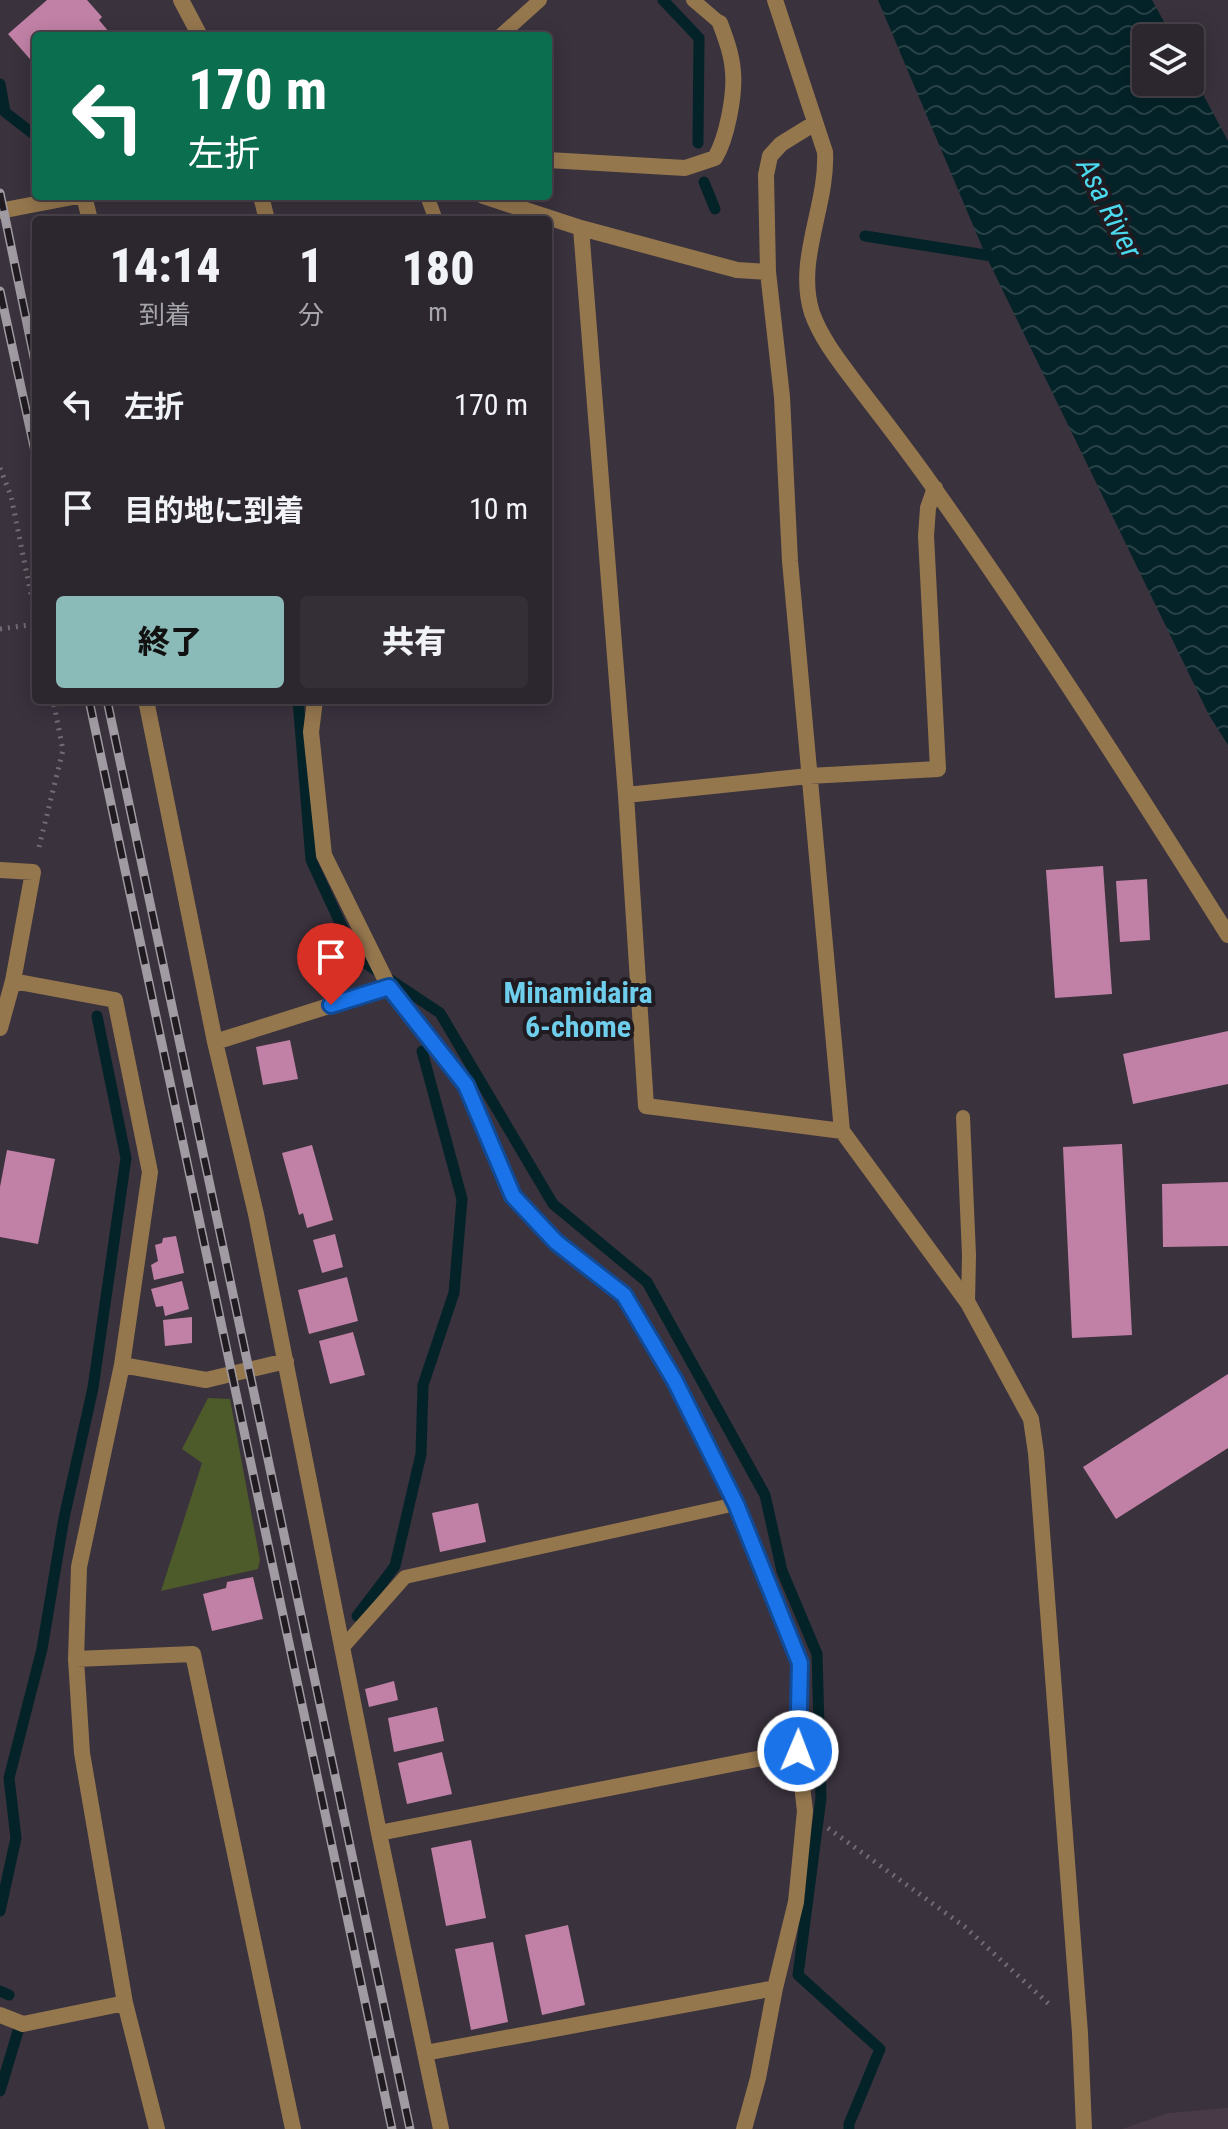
<!DOCTYPE html>
<html lang="ja">
<meta charset="utf-8">
<style>
:root{--surface:#2c262e;--page:#342e36;--text:#f1f3f6;--muted:#a6a5aa;--line:#48434a;--accent:#8bbbb9}
body{margin:0;font-family:"Roboto Condensed","Noto Sans JP",sans-serif;background:var(--page);color:var(--text);height:100vh;display:flex;flex-direction:column;font-size:30px;white-space:nowrap}
*{box-sizing:border-box;margin:0}
p{font-size:26px;color:var(--muted)}
.icon{flex:none;width:44px;height:44px;fill:none;stroke:currentColor;stroke-width:2;stroke-linecap:round;stroke-linejoin:round}
.map{position:relative;flex:1;overflow:hidden}
.sheet{position:absolute;left:32px;top:216px;width:520px;height:488px;display:flex;flex-direction:column;background:var(--surface);border-radius:8px;box-shadow:0 4px 20px #0003,0 0 0 2px var(--line)}
.sheet>*{flex:none}
.guide{position:absolute;left:32px;top:32px;width:520px;height:168px;border-radius:8px;box-shadow:0 4px 20px #0003,0 0 0 2px var(--line);background:#0b6e4f;color:#fff;overflow:hidden}
.buttons{position:absolute;left:1132px;top:24px;display:grid;gap:16px}
.buttons a{display:grid;place-items:center;width:72px;height:72px;border-radius:8px;background:var(--surface);box-shadow:0 4px 20px #0003,0 0 0 2px var(--line);font-size:40px}
.pin{position:absolute;display:grid;place-items:center;width:68px;height:68px;color:#fff;margin:-82px -34px;border-radius:50% 50% 50% 0;rotate:-45deg;box-shadow:0 0 8px #0007}
.pin .icon{rotate:45deg}
.me{position:absolute;width:88px;margin:-44px;rotate:1deg;stroke-linejoin:round;filter:drop-shadow(0 0 6px #0008)}
.turn{display:flex;align-items:center;gap:28px;height:168px;padding:0 24px;font-size:36px}
.turn .icon{width:104px;height:104px;stroke-width:2.5}
.turn b{display:block;font-size:56px;line-height:68px}
.eta{display:flex;justify-content:space-evenly;align-items:center;height:136px;text-align:center}
.eta b{font-size:48px;font-weight:800;line-height:56px}
.primary-button{display:flex;gap:16px;margin-top:auto;padding:16px 24px}
.primary-button a{flex:1;height:92px;border-radius:8px;background:var(--accent);color:#111;font-size:32px;font-weight:800;line-height:92px;text-align:center}
.primary-button a+a{background:var(--page);color:var(--text)}
ul{padding:0;list-style:none}
li{display:flex;align-items:center;gap:24px;height:104px;padding:0 24px}
li div{flex:1}
li b{display:block;font-size:30px}
li em{font-style:normal}
.map>svg:first-child{display:block}
.education{fill:#493a48}
.green{fill:#4d5a29}
.water{fill:url(#water-waves)}
.lines{fill:none;stroke-linecap:round;stroke-linejoin:round}
.stream{stroke:#042328;stroke-width:11}
.building{fill:#c181a6}
.path{stroke:#726b75;stroke-width:5;stroke-dasharray:2 6;stroke-linecap:butt}
.lane{stroke:#95774e;stroke-width:14}
.street{stroke:#95774e;stroke-width:16}
.rail-casing{stroke:#a09aa2;stroke-width:9}
.rail{stroke:#1f1b20;stroke-width:6;stroke-dasharray:18;stroke-linecap:butt}
.route-casing{stroke:#114b97;stroke-width:20}
.route{stroke:#1a73e8;stroke-width:14}
.labels{text-anchor:middle;stroke-width:8;stroke-linejoin:round;paint-order:stroke}
.water-label{font-size:30px;font-style:italic;fill:#4bd9ee;stroke:#1f1b20}
.neighbourhood-label{font-size:30px;font-weight:bold;fill:#6eceec;stroke:#1f1b20}
</style>
<div class="map">
<svg width="1228" height="2129" viewBox="0 0 1228 2129">
<defs>
<pattern id="water-waves" width="16" height="10" patternUnits="userSpaceOnUse" patternTransform="scale(2)"><rect width="16" height="10" fill="#042328"/><path d="M0 5q4-4 8 0t8 0" fill="none" stroke="#284247"/></pattern>
</defs>
<rect width="100%" height="100%" fill="#3a323d"/>
<path class="education" d="M1228,2108V2129H1122L1169,2113Z"/>
<path class="green" d="M208,1398L230,1399L260,1560L258,1569L161,1591L202,1463L182,1449Z"/>
<path class="water" d="M878,0H1152L1173,38H1146V82H1190V70L1228,141V745L1209,715L986,256Z"/>
<g class="lines">
<path class="stream" d="M663,0L699,38L698,143
M0,84L5,112L36,136
M704,182L715,209
M865,236L998,257
M298,700L311,860L356,957L440,1013L553,1204L647,1282L765,1495L782,1571L817,1654L821,1798L798,1975L880,2049L849,2124V2129
M357,1616L395,1566L421,1454L423,1385L454,1293L462,1199L422,1051
M0,1911L16,1838L9,1778L42,1649L64,1518L93,1388L126,1158L97,1016
M0,1991L9,1995
M0,2091L18,2031"/>
</g>
<path class="building" d="M47,0H87L102,17L99,20L109,32L105,36H36V66L8,34Z
M1103,866L1112,994L1055,998L1046,870Z
M1147,879L1150,940L1120,942L1116,881Z
M1228,1031V1084L1133,1104L1123,1054Z
M290,1040L298,1079L263,1085L256,1047Z
M1122,1144L1132,1335L1072,1338L1063,1147Z
M312,1145L333,1220L307,1228L303,1213L299,1215L282,1153Z
M7,1150L55,1159L38,1244L0,1237V1187Z
M1228,1182V1246L1163,1247L1162,1184Z
M335,1234L343,1267L322,1273L313,1240Z
M176,1236L184,1273L154,1280L151,1265L158,1261L155,1245L162,1243L163,1238Z
M347,1277L358,1321L309,1334L298,1290Z
M182,1281L189,1309L165,1316L163,1306L156,1307L151,1289Z
M192,1317V1343L165,1346L163,1320Z
M353,1332L365,1375L330,1384L319,1341Z
M1228,1374V1448L1116,1519L1083,1467Z
M478,1503L486,1542L440,1552L432,1513Z
M253,1577L263,1619L212,1631L203,1594L226,1588L227,1582Z
M394,1681L398,1700L369,1707L365,1689Z
M437,1707L444,1741L394,1752L388,1718Z
M442,1752L452,1794L407,1804L398,1763Z
M471,1840L486,1918L446,1926L431,1848Z
M568,1925L585,2005L542,2015L525,1935Z
M493,1942L508,2022L471,2030L455,1949Z"/>
<g class="lines">
<path class="path" d="M0,468L11,496L36,619
M0,629L36,624
M39,847L63,750L53,700
M828,1828L965,1927L1051,2006"/>
<path class="lane" d="M693,0L720,23
M500,36L540,0
M427,196L436,220
M963,1117L969,1255L968,1303
M343,1647L405,1577L736,1504"/>
<path class="street" d="M181,0L200,36
M775,0L825,152C828,205 795,260 812,313C822,341 843,366 860,389C886,423 912,456 936,491C1038,635 1134,786 1228,935
M815,123L781,144L770,156L766,175L768,272L782,397L790,561L842,1131L968,1303L1031,1419L1036,1453L1080,2033L1084,2129
M548,160L685,168L715,158C727,138 735,95 733,72C732,55 726,39 720,23
M84,196L90,220
M261,196L267,220
M483,196L581,228L737,270L768,272
M0,211L78,196
M581,228L626,795L646,1106L842,1131
M146,700L215,1042L256,1214L379,1833L441,2129
M315,700L311,732L324,855L389,987L466,1085L513,1196L556,1242L624,1295L675,1381L736,1504L800,1663L798,1751L805,1811L796,1902L775,1988L758,2078L744,2129
M626,795L809,776L938,769L926,536L928,508L935,488
M0,870L33,872L13,981L0,1028
M13,981L115,1000L150,1172L122,1365L79,1567L76,1659L82,1753L125,2003
M215,1042L389,987
M122,1365L206,1380L286,1361
M76,1659L193,1654L293,2129
M379,1833L798,1751
M0,2015L23,2024L125,2003L157,2129
M425,2053L775,1988"/>
<g class="rail-casing">
<path id="rail" d="M0,193L36,367
M0,291L36,456
M89,700L392,2129
M107,700L410,2129"/>
</g>
<use href="#rail" class="rail"/>
</g>
<g class="lines">
<g class="route-casing">
<path id="route" d="M331,1005L389,987L466,1085L513,1196L556,1242L624,1295L675,1381L736,1504L800,1663L798,1751"/>
</g>
<use href="#route" class="route"/>
</g>
<g class="labels">
<g class="water-label">
<text transform="translate(1109 208) rotate(63)" y="10">Asa River</text>
</g>
<g class="neighbourhood-label">
<text x="578" y="1003">Minamidaira<tspan x="578" dy="34">6-chome</tspan></text>
</g>
</g>
</svg>
<div class="buttons">
<a><svg class="icon" aria-label="layers" viewBox="0 0 24 24"><path d="M12 4l9 5-9 5-9-5zM3 14l9 5 9-5"/></svg></a>
</div>
<div class="pin" style="left:331px;top:1005px;background:#d93025"><svg class="icon" aria-label="arrive" viewBox="0 0 24 24"><path d="M6 21V4h12l-3 4 3 4H6"/></svg></div>
<svg class="me" style="left:798px;top:1751px" viewBox="-20 -20 40 40"><circle r="17" fill="#1a73e8" stroke="#fff" stroke-width="3"/><path d="M0-11L8 9 0 5-8 9z" fill="#fff"/></svg>
<div class="guide">
<div class="turn"><svg class="icon" aria-label="left" viewBox="0 0 24 24"><path d="M17 20v-9H6M10 6l-5 5 5 5"/></svg><div><b>170 m</b>左折</div></div>
</div>
<section class="sheet">
<div class="eta">
<div><b>14:14</b><p>到着</p></div>
<div><b>1</b><p>分</p></div>
<div><b>180</b><p>m</p></div>
</div>
<ul>
<li><svg class="icon" aria-label="left" viewBox="0 0 24 24"><path d="M17 20v-9H6M10 6l-5 5 5 5"/></svg><div><b>左折</b></div><em>170 m</em></li>
<li><svg class="icon" aria-label="arrive" viewBox="0 0 24 24"><path d="M6 21V4h12l-3 4 3 4H6"/></svg><div><b>目的地に到着</b></div><em>10 m</em></li>
</ul>
<div class="primary-button"><a>終了</a><a>共有</a></div>
</section>
</div>
